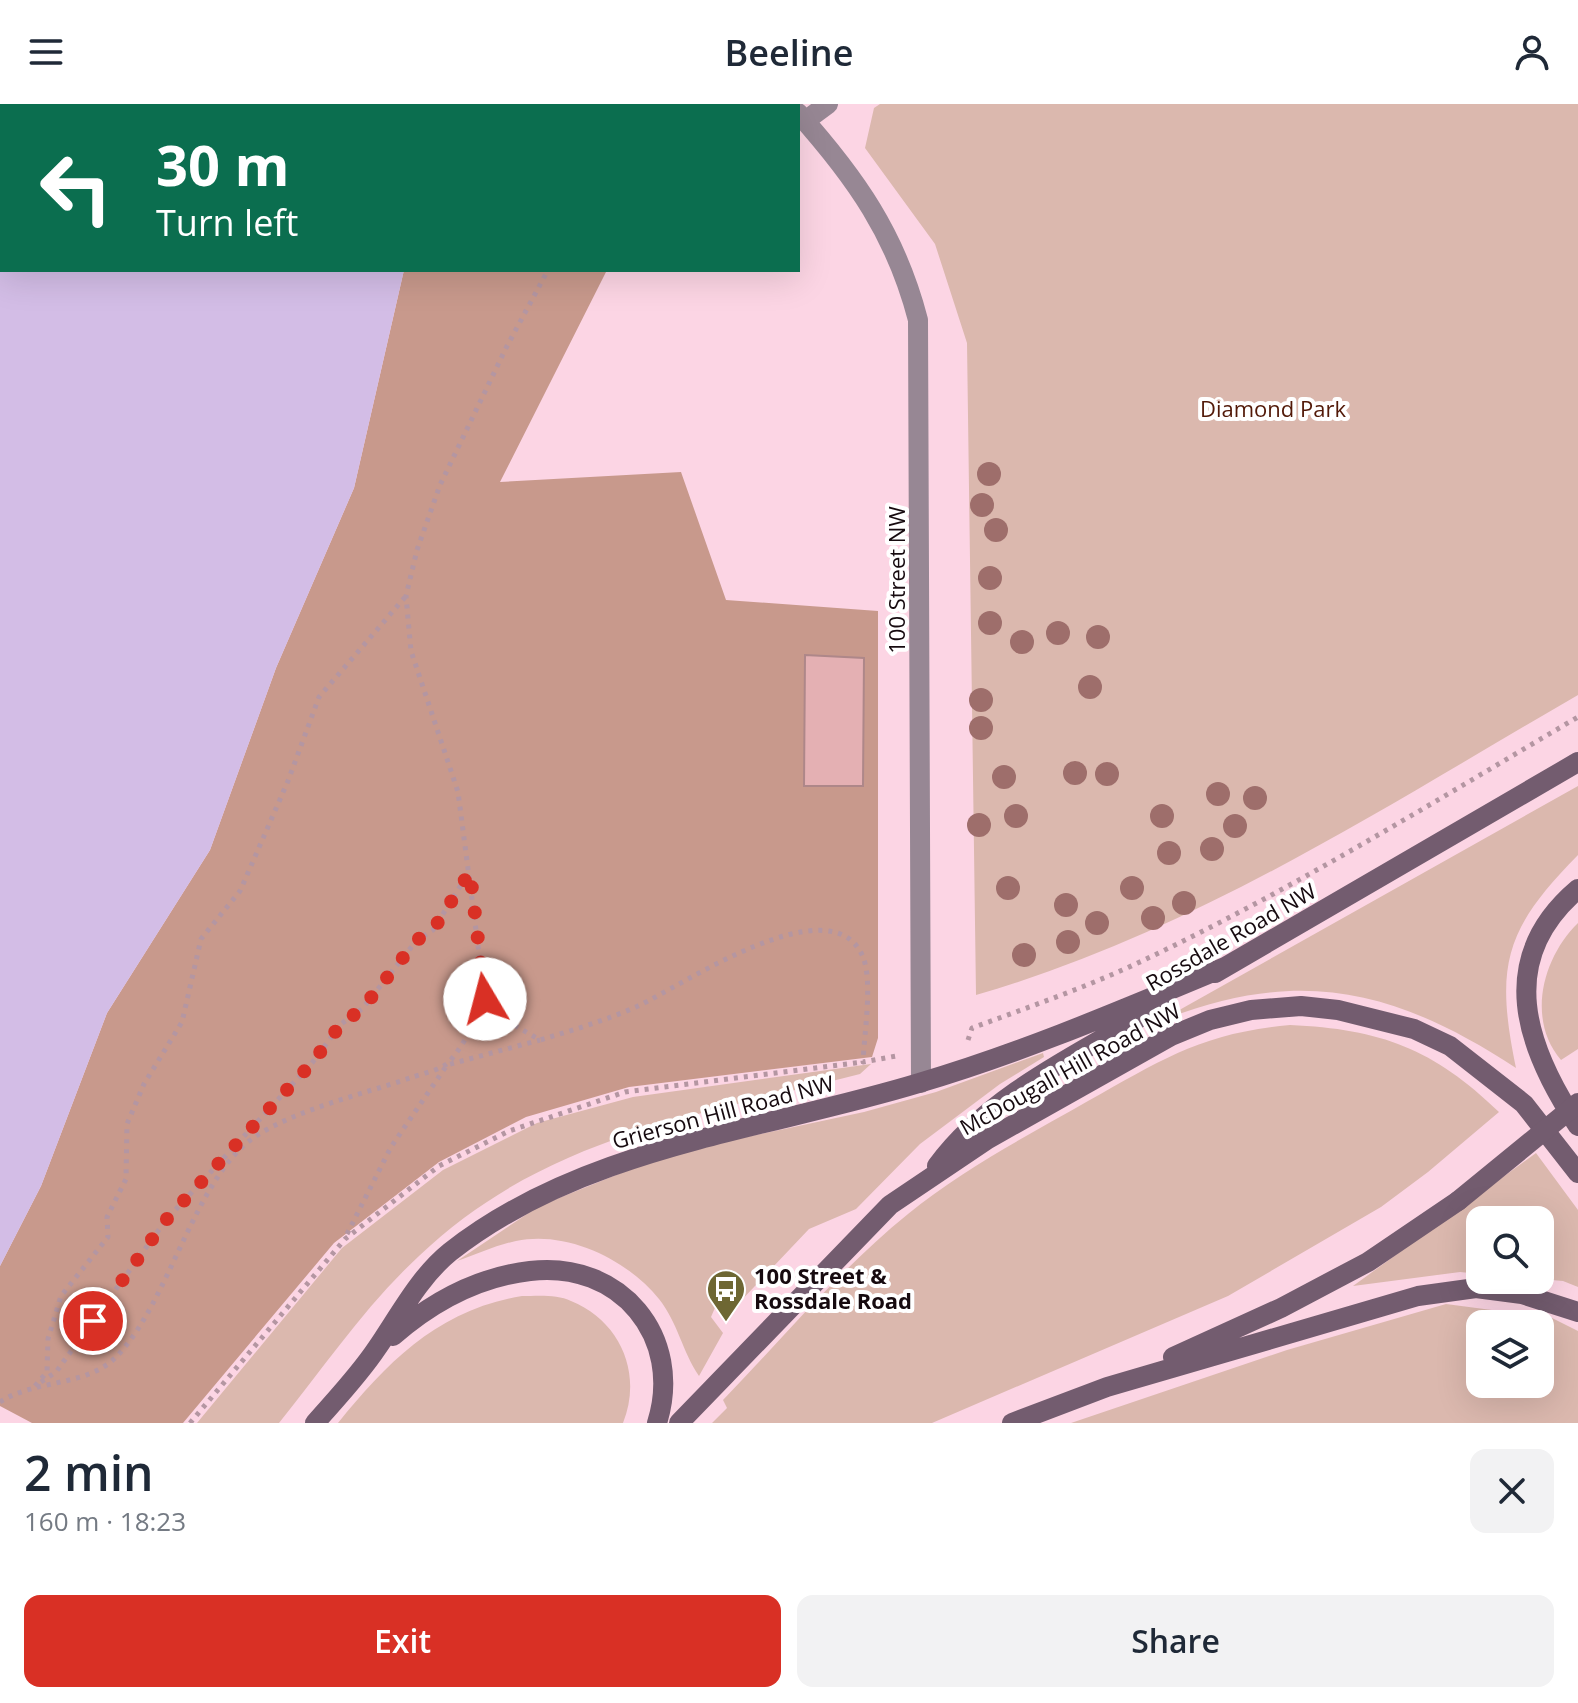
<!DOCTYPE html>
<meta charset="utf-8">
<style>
:root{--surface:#fff;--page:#f2f2f3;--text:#1f2937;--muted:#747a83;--accent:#d93025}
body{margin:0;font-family:"Open Sans",sans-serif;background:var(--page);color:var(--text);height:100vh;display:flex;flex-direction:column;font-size:30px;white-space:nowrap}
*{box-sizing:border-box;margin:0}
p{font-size:26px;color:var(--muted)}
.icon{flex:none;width:44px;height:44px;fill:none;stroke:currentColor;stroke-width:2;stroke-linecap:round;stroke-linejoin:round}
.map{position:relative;height:1319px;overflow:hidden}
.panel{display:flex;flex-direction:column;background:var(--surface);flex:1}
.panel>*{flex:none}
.banner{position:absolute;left:0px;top:0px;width:800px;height:168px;box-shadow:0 8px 32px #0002;background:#0b6e4f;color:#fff;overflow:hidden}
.controls{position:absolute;left:1466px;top:1102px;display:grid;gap:16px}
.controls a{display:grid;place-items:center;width:88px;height:88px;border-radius:16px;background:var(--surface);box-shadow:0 8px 32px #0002;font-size:40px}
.pin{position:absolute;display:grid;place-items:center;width:68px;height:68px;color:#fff;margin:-34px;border:4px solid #fff;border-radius:50%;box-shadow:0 2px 8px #0007}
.me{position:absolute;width:88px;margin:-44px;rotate:352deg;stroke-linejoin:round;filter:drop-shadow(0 0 6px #0008)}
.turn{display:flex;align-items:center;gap:28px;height:168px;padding:0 24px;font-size:36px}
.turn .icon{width:104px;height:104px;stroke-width:2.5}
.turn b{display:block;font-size:56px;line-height:68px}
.round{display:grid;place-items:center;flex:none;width:84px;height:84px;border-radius:16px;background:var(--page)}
.overview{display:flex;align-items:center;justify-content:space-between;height:136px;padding:0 24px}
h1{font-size:48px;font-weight:600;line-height:60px}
.button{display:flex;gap:16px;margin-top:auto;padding:16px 24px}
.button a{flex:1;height:92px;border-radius:16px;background:var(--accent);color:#fff;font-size:32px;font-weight:600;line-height:92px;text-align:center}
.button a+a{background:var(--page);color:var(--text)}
header{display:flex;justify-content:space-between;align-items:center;height:104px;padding:0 24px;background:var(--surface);font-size:36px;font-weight:600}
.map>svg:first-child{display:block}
.green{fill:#dbb8ae;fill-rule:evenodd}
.forest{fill:#c8998c}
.water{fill:#d3bde6}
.pier{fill:#fcd5e4}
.building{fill:#e4b0b3;stroke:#ae8789;stroke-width:2}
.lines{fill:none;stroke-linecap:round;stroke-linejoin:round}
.path{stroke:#b496a2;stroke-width:5;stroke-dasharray:4 6;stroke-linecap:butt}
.street{stroke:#978794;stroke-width:20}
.secondary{stroke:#735c6f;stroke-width:20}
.secondary-bridge{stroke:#735c6f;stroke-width:20}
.tree{fill:#9e6e6b}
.route{stroke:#d93025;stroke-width:14;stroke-dasharray:0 25.2}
.labels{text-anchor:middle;stroke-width:8;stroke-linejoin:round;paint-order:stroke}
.park-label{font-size:22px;fill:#521908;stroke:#fff}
.street-label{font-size:22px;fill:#160a0f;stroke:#fff}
.poi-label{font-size:22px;font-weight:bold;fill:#160a0f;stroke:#fff;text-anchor:start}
</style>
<header><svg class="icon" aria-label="menu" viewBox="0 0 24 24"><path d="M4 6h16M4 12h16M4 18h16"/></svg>Beeline<svg class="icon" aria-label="person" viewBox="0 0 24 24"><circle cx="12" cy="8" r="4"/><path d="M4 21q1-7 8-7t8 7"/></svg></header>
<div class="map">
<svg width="1578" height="1319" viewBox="0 0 1578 1319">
<rect width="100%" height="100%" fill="#fcd5e4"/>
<path class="green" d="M880,0H1578V591C1386,702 1192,829 976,891L967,239L935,140L865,44L874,4Z
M1578,682V751C1504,826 1495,862 1516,964C1394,884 1297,862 1158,918Z
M1578,819V945L1561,956C1526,915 1543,853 1578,819Z
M1290,921C1381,925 1434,945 1499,1008L1428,1068L1381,1103L1228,1192L932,1319H712L727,1304L723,1296C784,1233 840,1165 908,1110C963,1065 1027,1032 1088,997C1163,955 1202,929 1290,921Z
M1043,949L1044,953L1000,980L920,1040L856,1105L809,1125L736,1202L727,1192L717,1199L711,1213L723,1229L699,1272C682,1247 678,1219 659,1195C628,1156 567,1126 516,1137C496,1141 476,1151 457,1157L539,1102L671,1049L864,1008L936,988Z
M871,960L860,970C698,1012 546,1031 419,1152C366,1201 324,1263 279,1319H197L342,1144L443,1066L537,1019L633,993Z
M1536,1049L1578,1106V1183L1563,1177L1540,1175V1116H1480V1170L1460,1168L1353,1182Z
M522,1192C537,1192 557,1190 571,1197C620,1217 643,1269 623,1319H338C388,1257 440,1205 522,1192Z
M1446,1200L1552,1214L1578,1227V1319H1071L1287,1246ZM1480,1220H1540V1280H1480Z"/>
<path class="forest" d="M404,166H607L500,378L681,368L726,496L878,507V934L872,953L629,983L526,1013L439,1058L334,1139L183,1319H32L0,1302V1162L41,1082L107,909L210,746L276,564L354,384Z"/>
<path class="water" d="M0,0H441L2,2V166H404L354,384L276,564L210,746L107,909L41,1082L0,1162Z"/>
<path class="pier" d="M0,0H347L2,2L0,96Z"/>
<path class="building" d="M805,551L864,554L863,682H804Z"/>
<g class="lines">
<path class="path" d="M325,2L331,0
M616,2V0
M0,89L2,88
M485,895L507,917L540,936C573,926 607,916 638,902C680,883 832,778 863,853C873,878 864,931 863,958L896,952
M968,936L972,924C1029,903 1087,883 1142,857C1292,786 1435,697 1578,613
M347,1130L391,1043L447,961L540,936
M41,1278L56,1268L166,1116L312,959L341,920L362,905L417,836L433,826L469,768
M35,1282L47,1268L48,1235L61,1192L108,1133L107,1113L126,1075L127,1020L144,980L182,918L201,835L240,787L288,677L319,593L406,492
M0,1298C35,1275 88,1283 117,1252C170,1197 195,1072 256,1032C298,1005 363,990 410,974C421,970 441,966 449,958C466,939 474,917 485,895L458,688L411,547L406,492L417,446L440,381L506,244L548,166
M190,1319L345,1135L439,1062L509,1027L625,988L863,958"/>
<path class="street" d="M798,9C856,74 896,131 918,216L921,979
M805,17L828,0"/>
<path class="secondary" d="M161,2L169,0
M0,43H2
M1578,785C1494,856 1526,944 1578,1022
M1215,869L1578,658
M937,1062C991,988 1087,946 1163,900
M393,1232C432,1198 478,1173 530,1167C620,1156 684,1233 657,1319
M1173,1253L1281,1204L1368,1158L1458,1097
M315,1319C336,1295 359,1271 377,1244C399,1212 419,1173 450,1148C583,1043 761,1027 919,979C1024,948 1124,905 1225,863
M679,1319L890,1101L988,1035L1171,932L1210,916L1251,906L1301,902L1338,906L1414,925L1450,942L1524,1000L1578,1069
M1012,1319L1107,1283L1418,1192L1476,1184L1522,1190L1578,1208"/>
<path class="secondary-bridge" d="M1458,1097L1578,999"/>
</g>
<g class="tree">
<circle cx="989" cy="370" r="12"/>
<circle cx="982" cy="401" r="12"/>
<circle cx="996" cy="426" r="12"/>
<circle cx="990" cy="474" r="12"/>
<circle cx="990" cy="519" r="12"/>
<circle cx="1058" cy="529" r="12"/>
<circle cx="1098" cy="533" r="12"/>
<circle cx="1022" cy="538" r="12"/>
<circle cx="1090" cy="583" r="12"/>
<circle cx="981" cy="596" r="12"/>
<circle cx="981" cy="624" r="12"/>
<circle cx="1075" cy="669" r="12"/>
<circle cx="1107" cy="670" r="12"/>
<circle cx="1004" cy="673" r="12"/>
<circle cx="1218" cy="690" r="12"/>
<circle cx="1255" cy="694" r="12"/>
<circle cx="1016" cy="712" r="12"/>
<circle cx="1162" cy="712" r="12"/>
<circle cx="979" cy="721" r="12"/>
<circle cx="1235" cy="722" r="12"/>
<circle cx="1212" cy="745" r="12"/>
<circle cx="1169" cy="749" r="12"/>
<circle cx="1008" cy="784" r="12"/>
<circle cx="1132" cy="784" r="12"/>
<circle cx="1184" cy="799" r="12"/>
<circle cx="1066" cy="801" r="12"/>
<circle cx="1153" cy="814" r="12"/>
<circle cx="1097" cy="819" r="12"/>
<circle cx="1068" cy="838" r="12"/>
<circle cx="1024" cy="851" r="12"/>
</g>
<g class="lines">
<path class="route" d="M93,1217L166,1116L312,959L341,920L362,905L417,836L433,826L470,768L485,895"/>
</g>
<defs>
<g id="bus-pin" transform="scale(2)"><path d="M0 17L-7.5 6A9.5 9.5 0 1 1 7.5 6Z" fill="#6e6733" stroke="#fff"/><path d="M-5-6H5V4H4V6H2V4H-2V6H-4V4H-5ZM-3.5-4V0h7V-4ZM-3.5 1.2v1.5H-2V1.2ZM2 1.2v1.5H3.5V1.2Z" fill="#fff"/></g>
</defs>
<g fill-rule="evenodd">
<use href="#bus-pin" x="726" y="1185"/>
</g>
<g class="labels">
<g class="park-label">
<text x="1273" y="313">Diamond Park</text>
</g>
<g class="street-label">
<text transform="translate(897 476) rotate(-90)" y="8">100 Street NW</text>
<text transform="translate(1231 833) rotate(-30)" y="8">Rossdale Road NW</text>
<text transform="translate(1070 965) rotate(-29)" y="8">McDougall Hill Road NW</text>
<text transform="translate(723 1008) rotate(-15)" y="8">Grierson Hill Road NW</text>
</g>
<g class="poi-label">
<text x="754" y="1180">100 Street &amp;<tspan x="754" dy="25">Rossdale Road</tspan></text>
</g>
</g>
</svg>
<div class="controls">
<a><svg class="icon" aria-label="search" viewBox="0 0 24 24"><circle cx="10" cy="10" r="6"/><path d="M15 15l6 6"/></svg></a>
<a><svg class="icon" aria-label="layers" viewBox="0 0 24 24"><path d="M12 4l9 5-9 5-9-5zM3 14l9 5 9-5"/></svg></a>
</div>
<div class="pin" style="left:93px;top:1217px;background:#d93025"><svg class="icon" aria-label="arrive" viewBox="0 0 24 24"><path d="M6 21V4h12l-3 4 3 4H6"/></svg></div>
<svg class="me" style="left:485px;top:895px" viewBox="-20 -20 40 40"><circle r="19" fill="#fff"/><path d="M0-13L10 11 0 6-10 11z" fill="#d93025"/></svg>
<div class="banner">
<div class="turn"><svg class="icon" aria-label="left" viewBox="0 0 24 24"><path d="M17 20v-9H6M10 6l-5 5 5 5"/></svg><div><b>30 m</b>Turn left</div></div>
</div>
</div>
<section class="panel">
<div class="overview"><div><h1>2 min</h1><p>160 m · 18:23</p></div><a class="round"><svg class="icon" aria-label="close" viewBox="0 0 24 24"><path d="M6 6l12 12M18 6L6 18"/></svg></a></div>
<div class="button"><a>Exit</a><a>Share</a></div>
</section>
